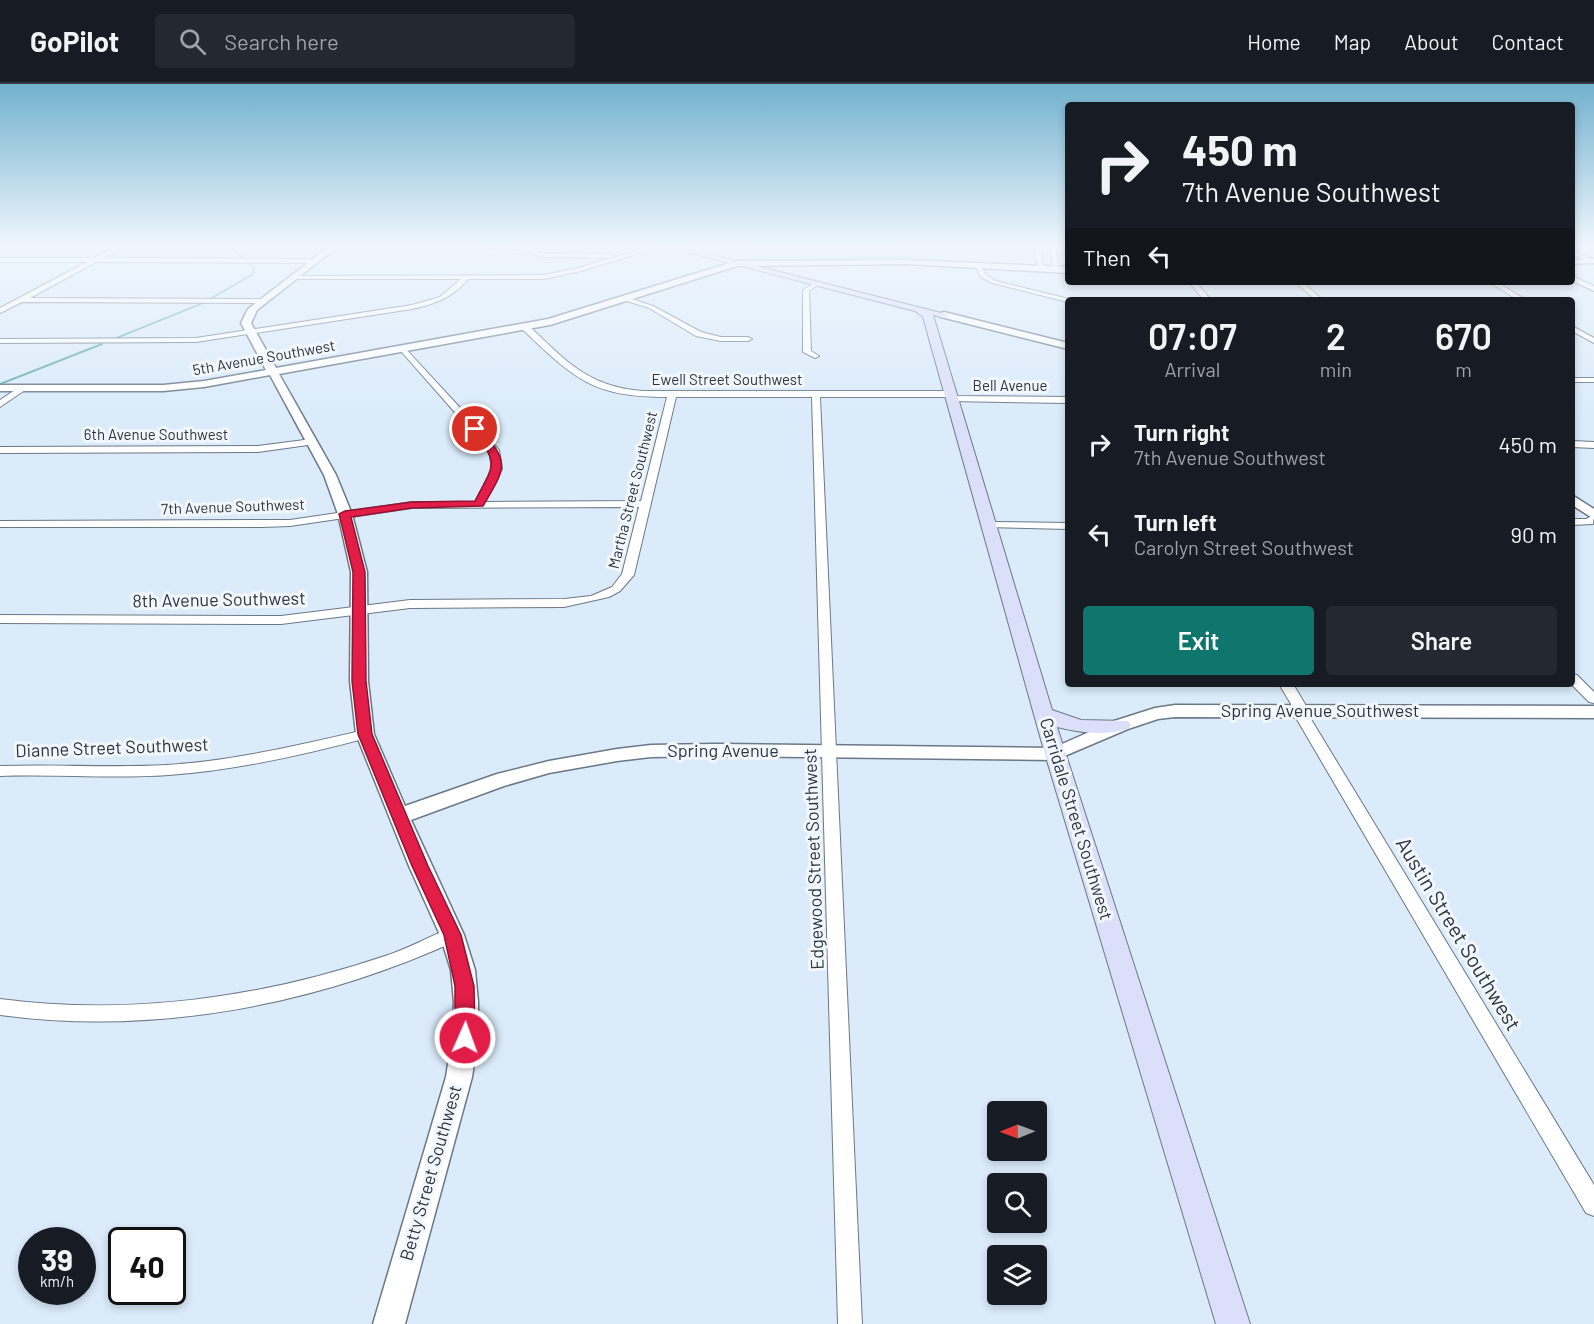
<!DOCTYPE html>
<style>
:root{--surface:#171b24;--page:#242831;--text:#f1f3f6;--muted:#9ea1a6;--line:#363941;--accent:#0f766e}
body{margin:0;font-family:Barlow,sans-serif;background:var(--page);color:var(--text);height:100vh;display:flex;flex-direction:column;font-size:22px;white-space:nowrap}
*{box-sizing:border-box;margin:0}
p{font-size:20px;color:var(--muted)}
.icon{flex:none;width:33px;height:33px;fill:none;stroke:currentColor;stroke-width:2;stroke-linecap:round;stroke-linejoin:round}
.map{position:relative;flex:1;overflow:hidden}
.drawer{position:absolute;left:1065px;top:213px;width:510px;height:390px;display:flex;flex-direction:column;background:var(--surface);border-radius:6px;box-shadow:0 3px 9px #0003}
.drawer>*{flex:none}
.hud{position:absolute;left:1065px;top:18px;width:510px;height:183px;border-radius:6px;box-shadow:0 3px 9px #0003;background:#171b24;color:var(--text);overflow:hidden}
.needle{width:39px;rotate:269deg}
.fabs{position:absolute;left:987px;top:1017px;display:grid;gap:12px}
.fabs a{display:grid;place-items:center;width:60px;height:60px;border-radius:6px;background:var(--surface);box-shadow:0 3px 9px #0003;font-size:30px}
.speed{position:absolute;left:18px;top:1143px;display:flex;gap:12px;font-size:30px;font-weight:700;text-align:center}
.speed>*{display:grid;place-content:center;width:78px;height:78px;border-radius:50%;background:var(--surface);box-shadow:0 3px 9px #0003;line-height:1}
.speed small{font-size:15px;font-weight:400}
.speed .limit{border:3px solid #111;border-radius:9px;background:#fff;color:#111}
.pin{position:absolute;display:grid;place-items:center;width:51px;height:51px;color:#fff;margin:-26px;border:3px solid #fff;border-radius:50%;box-shadow:0 2px 6px #0007}
.me{position:absolute;width:66px;margin:-33px;rotate:2deg;stroke-linejoin:round;filter:drop-shadow(0 0 4px #0008)}
.turn{display:flex;align-items:center;gap:21px;height:126px;padding:0 18px;font-size:27px}
.turn .icon{width:78px;height:78px;stroke-width:2.5}
.turn b{display:block;font-size:42px;line-height:51px}
.then{display:flex;align-items:center;height:57px;padding:0 18px;background:#0003;gap:12px;font-size:22px}
.eta{display:flex;justify-content:space-evenly;align-items:center;height:102px;text-align:center}
.eta b{font-size:36px;font-weight:600;line-height:42px}
.primary-button{display:flex;gap:12px;margin-top:auto;padding:12px 18px}
.primary-button a{flex:1;height:69px;border-radius:6px;background:var(--accent);color:#fff;font-size:24px;font-weight:600;line-height:69px;text-align:center}
.primary-button a+a{background:var(--page);color:var(--text)}
ul{padding:0;list-style:none}
li{display:flex;align-items:center;gap:18px;height:90px;padding:0 18px}
li div{flex:1}
li b{display:block;font-size:22px}
li em{font-style:normal}
header{display:flex;align-items:center;gap:36px;box-sizing:border-box;height:84px;padding:0 30px;background:var(--surface);border-bottom:2px solid var(--line)}
header strong{font-size:28px}
nav{display:flex;gap:33px;margin-inline-start:auto;font-size:21px}
.search{width:420px;height:54px;background:var(--page);display:flex;align-items:center;gap:15px;box-sizing:border-box;padding:0 21px;border-radius:6px;color:var(--muted);font-size:22px}
.map>svg:first-child{display:block}
.built{fill:#cadff4}
.lines{fill:none;stroke-linecap:round;stroke-linejoin:round}
.stream-far1{stroke:#61ada7;stroke-width:1.5}
.stream{stroke:#61ada7;stroke-width:2}
.minor-casing{stroke:#6b7886;stroke-width:2}
.tertiary-casing{stroke:#6b7886;stroke-width:3}
.secondary-casing{stroke:#6b7886;stroke-width:2}
.minor{fill:#fff;fill-rule:evenodd}
.tertiary{fill:#fff;fill-rule:evenodd}
.secondary{fill:#dcdffa;fill-rule:evenodd}
.route{fill:#e11d48;stroke:#92132f;stroke-width:1.5}
.labels{text-anchor:middle;stroke-width:6;stroke-linejoin:round;paint-order:stroke}
.far-street-label{font-size:15px;fill:#2f353b;stroke:#f1f7fd}
.street-label{font-size:18px;fill:#2f353b;stroke:#f1f7fd}
.near-street-label{font-size:21px;fill:#2f353b;stroke:#f1f7fd}
</style>
<header>
<strong>GoPilot</strong>
<div class="search"><svg class="icon" aria-label="search" viewBox="0 0 24 24"><circle cx="10" cy="10" r="6"/><path d="M15 15l6 6"/></svg>Search here</div>
<nav><a>Home</a><a>Map</a><a>About</a><a>Contact</a></nav>
</header>
<div class="map">
<svg width="1594" height="1240" viewBox="0 0 1594 1240">
<rect width="100%" height="100%" fill="#dbebfa"/>
<path class="built" d="M741,161H907L912,177L749,176Z"/>
<g class="lines">
<path class="stream-far1" d="M114,255L203,219L253,190L254,184L232,164L225,161"/>
<path class="stream" d="M0,300L102,260"/>
<g class="minor-casing">
<path id="minor" d="M119,161H127L103,174L316,175L319,177L316,179L96,178L30,214L264,215L267,217L264,219L22,218L0,229V224L87,178H0V174H94Z
M420,161H517L543,169L611,170L614,172L611,174L543,173L517,165Z
M657,161H667L581,187L544,195H468C452,214 435,220 412,225L196,258L0,259V255L196,254L412,221L440,213L461,195H292L294,192L544,191L578,184Z
M1036,161H1042L1041,170L1044,186L1039,185L1035,170Z
M1050,161H1056L1058,186L1053,185Z
M1572,166L1593,176L1594,177L1589,178L1572,170Z
M979,180L986,191L996,197L1073,216L1068,218L992,199L981,193L976,182Z
M1572,192L1594,202V207L1572,197Z
M816,198L818,201L809,207L811,267L819,272L815,274L803,268V206Z
M1189,198H1196L1211,216H1204Z
M1295,198H1302L1323,216H1316Z
M1489,198H1497L1526,216H1518Z
M626,213L653,222L701,248L721,253H748L752,255L748,257H721L696,252L649,224L624,216Z
M522,241H528C566,277 588,303 643,307H950L954,310L950,313H820L862,1240H838L812,313H676L634,491L620,507L609,513L564,523L410,524L281,540L0,539V531L281,532L410,516L564,515L591,512L612,503L622,490L639,423L412,424L290,442L262,443H0V437L290,436L412,418H475L492,385L489,367L400,266L399,264L403,262L499,366L502,385L485,418L641,417L667,313C592,313 575,295 522,245Z
M1572,242L1594,254V259L1572,247Z
M1572,294H1594V298H1572Z
M21,302L28,304L0,323V316Z
M952,312L1068,313V319L949,317L948,315Z
M312,355L317,358L315,360L258,368L0,369V363L258,362Z
M1572,357L1594,358V364L1572,363Z
M1594,431L1593,440L1572,441V435H1586Z
M989,438L1068,439V445L985,443V439Z
M1572,590L1577,591L1594,608V619L1589,618L1571,600Z
M1279,600H1293L1305,620L1306,627L1594,1101V1132L1586,1129L1292,627L1291,620Z
M365,646L372,650L370,653C304,671 237,686 169,691C113,695 56,690 0,692V682C55,680 111,684 166,681C233,677 299,661 365,646Z
M452,844L458,846L461,851L458,856C316,921 155,952 0,931V915C129,932 261,914 385,872C408,865 429,852 452,844Z"/>
</g>
<g class="tertiary-casing">
<path id="tertiary" d="M331,161H340L257,226L251,239L276,284L548,235L736,177L906,176L1068,183V189L906,180L737,182L550,241L279,290L336,391L352,430L367,488L368,597L374,650L405,722L497,690L549,677L617,665L651,661L716,660L1053,664L1114,637L1155,624L1175,621L1594,622V634L1175,633L1158,635L1128,645L1055,676L716,672L651,673L617,677L549,689L504,702L411,736L464,851L475,886L478,918V954L472,993L405,1240H373L446,993L452,954L454,918L451,886L440,851L409,782L356,650L350,597L351,488L338,430L324,391L270,291L204,303L163,307H0V301H163L204,297L266,286L241,239L248,225Z
M1594,175V179L1572,180V176Z
M944,228L1068,259V265L941,233V229Z
M1572,411L1594,425V435L1572,421Z"/>
</g>
<g class="secondary-casing">
<path id="secondary" d="M659,161H674L949,231L944,234L933,231L1052,626L1081,636L1128,637L1131,641L1128,645C1104,652 1081,649 1057,643L1250,1240H1216L1045,670L923,233L915,227Z"/>
</g>
<use href="#minor" class="minor"/>
<use href="#tertiary" class="tertiary"/>
<use href="#secondary" class="secondary"/>
</g>
<linearGradient id="sky" x2="0" y2="1"><stop stop-color="#72b1ce"/><stop offset="0.48" stop-color="#eff6fd"/><stop offset="1" stop-color="#eff6fd" stop-opacity="0"/></linearGradient>
<rect width="1594" height="335" fill="url(#sky)"/>
<path class="route" d="M472,343H478C510,378 507,382 483,422L412,424L351,433L365,488L366,597L372,650L428,782L461,851L474,902L475,954L472,959L465,962L458,959L455,954V902L444,851L412,782L358,650L352,597L353,488L339,430L345,427L412,418L475,417C494,381 500,379 472,347Z"/>
<g class="labels">
<g class="far-street-label">
<text transform="translate(264 274) rotate(-10)" y="5">5th Avenue Southwest</text>
<text x="727" y="301">Ewell Street Southwest</text>
<text x="1010" y="307">Bell Avenue</text>
<text x="156" y="356">6th Avenue Southwest</text>
<text transform="translate(633 406) rotate(-76)" y="5">Martha Street Southwest</text>
<text transform="translate(233 423) rotate(-2)" y="5">7th Avenue Southwest</text>
</g>
<g class="street-label">
<text transform="translate(219 516) rotate(-1)" y="6">8th Avenue Southwest</text>
<text x="1320" y="633">Spring Avenue Southwest</text>
<text transform="translate(112 664) rotate(-2)" y="6">Dianne Street Southwest</text>
<text x="723" y="673">Spring Avenue</text>
<text transform="translate(1076 735) rotate(73)" y="6">Carridale Street Southwest</text>
<text transform="translate(814 775) rotate(-92)" y="6">Edgewood Street Southwest</text>
<text transform="translate(431 1089) rotate(-74)" y="6">Betty Street Southwest</text>
</g>
<g class="near-street-label">
<text transform="translate(1458 850) rotate(59)" y="7">Austin Street Southwest</text>
</g>
</g>
</svg>
<div class="fabs">
<a><svg class="needle" viewBox="-14 -14 28 28"><path d="M0-13l5 13h-10z" fill="#e53935"/><path d="M0 13l5-13h-10z" fill="#9ea1a6"/></svg></a>
<a><svg class="icon" aria-label="search" viewBox="0 0 24 24"><circle cx="10" cy="10" r="6"/><path d="M15 15l6 6"/></svg></a>
<a><svg class="icon" aria-label="layers" viewBox="0 0 24 24"><path d="M12 4l9 5-9 5-9-5zM3 14l9 5 9-5"/></svg></a>
</div>
<div class="speed"><div>39<small>km/h</small></div><div class="limit">40</div></div>
<div class="pin" style="left:475px;top:345px;background:#d93025"><svg class="icon" aria-label="arrive" viewBox="0 0 24 24"><path d="M6 21V4h12l-3 4 3 4H6"/></svg></div>
<svg class="me" style="left:465px;top:954px" viewBox="-20 -20 40 40"><circle r="17" fill="#e11d48" stroke="#fff" stroke-width="3"/><path d="M0-11L8 9 0 5-8 9z" fill="#fff"/></svg>
<div class="hud">
<div class="turn"><svg class="icon" aria-label="right" viewBox="0 0 24 24"><path d="M7 20v-9h11M14 6l5 5-5 5"/></svg><div><b>450 m</b>7th Avenue Southwest</div></div>
<div class="then">Then<svg class="icon" aria-label="left" viewBox="0 0 24 24"><path d="M17 20v-9H6M10 6l-5 5 5 5"/></svg></div>
</div>
<section class="drawer">
<div class="eta">
<div><b>07:07</b><p>Arrival</p></div>
<div><b>2</b><p>min</p></div>
<div><b>670</b><p>m</p></div>
</div>
<ul>
<li><svg class="icon" aria-label="right" viewBox="0 0 24 24"><path d="M7 20v-9h11M14 6l5 5-5 5"/></svg><div><b>Turn right</b><p>7th Avenue Southwest</p></div><em>450 m</em></li>
<li><svg class="icon" aria-label="left" viewBox="0 0 24 24"><path d="M17 20v-9H6M10 6l-5 5 5 5"/></svg><div><b>Turn left</b><p>Carolyn Street Southwest</p></div><em>90 m</em></li>
</ul>
<div class="primary-button"><a>Exit</a><a>Share</a></div>
</section>
</div>
